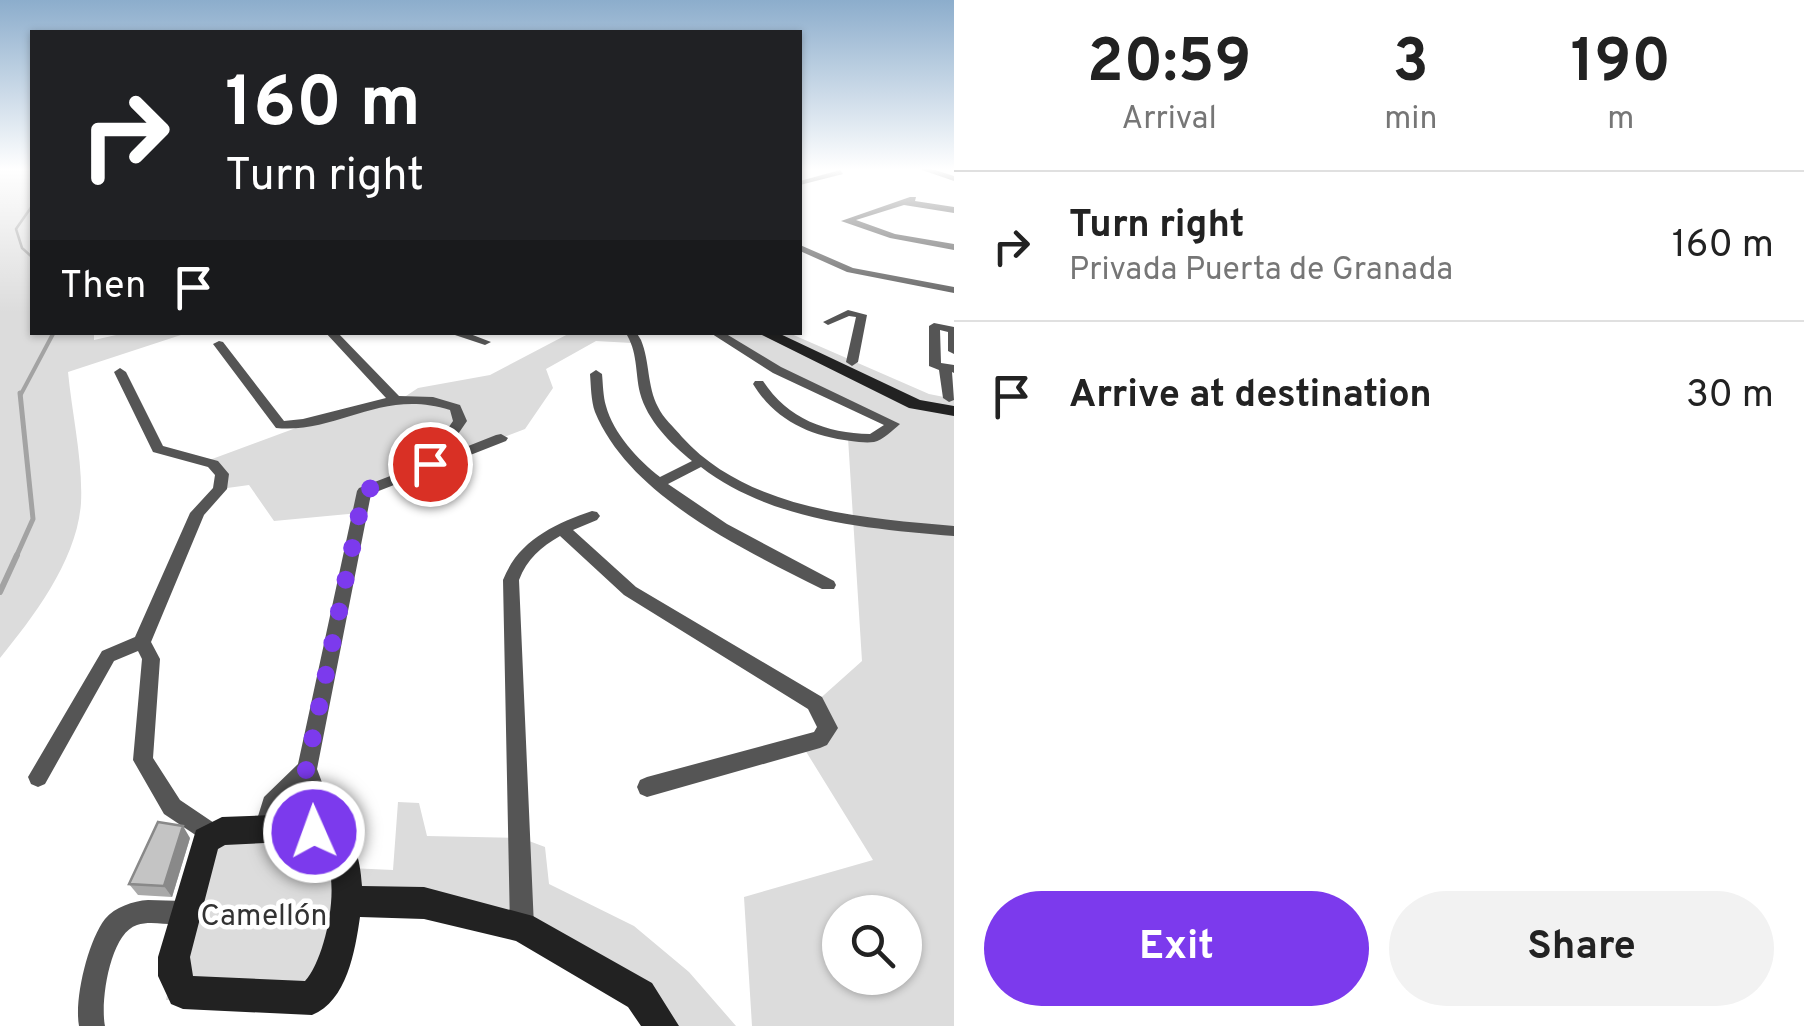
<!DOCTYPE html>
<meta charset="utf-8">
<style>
:root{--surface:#fff;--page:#f2f2f2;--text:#222;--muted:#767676;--line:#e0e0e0;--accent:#7c3aed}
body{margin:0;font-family:Overpass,sans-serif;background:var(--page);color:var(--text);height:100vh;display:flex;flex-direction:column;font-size:38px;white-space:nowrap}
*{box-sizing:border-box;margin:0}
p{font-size:32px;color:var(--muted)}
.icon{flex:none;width:55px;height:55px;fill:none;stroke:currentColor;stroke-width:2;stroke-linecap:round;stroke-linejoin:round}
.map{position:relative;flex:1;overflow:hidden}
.details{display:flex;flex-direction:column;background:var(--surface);width:850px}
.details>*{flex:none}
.banner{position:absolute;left:30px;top:30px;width:772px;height:305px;border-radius:0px;box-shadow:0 2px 8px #0004;background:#202124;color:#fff;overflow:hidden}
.buttons{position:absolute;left:822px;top:895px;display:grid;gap:20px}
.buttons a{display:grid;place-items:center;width:100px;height:100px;border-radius:50%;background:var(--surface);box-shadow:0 2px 8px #0004;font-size:50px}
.pin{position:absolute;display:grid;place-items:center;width:85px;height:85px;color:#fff;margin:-42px;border:5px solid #fff;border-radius:50%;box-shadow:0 2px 10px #0007}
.me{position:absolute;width:110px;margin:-55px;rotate:358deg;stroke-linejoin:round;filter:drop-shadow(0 0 8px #0008)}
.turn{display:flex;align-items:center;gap:35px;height:210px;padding:0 30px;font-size:45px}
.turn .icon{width:130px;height:130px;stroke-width:2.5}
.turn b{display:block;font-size:70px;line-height:85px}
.then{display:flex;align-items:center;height:95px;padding:0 30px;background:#0003;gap:20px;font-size:38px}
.eta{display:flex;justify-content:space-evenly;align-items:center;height:170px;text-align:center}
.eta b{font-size:60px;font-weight:700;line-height:70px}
.button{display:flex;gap:20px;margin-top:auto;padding:20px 30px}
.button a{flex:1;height:115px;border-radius:60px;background:var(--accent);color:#fff;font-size:40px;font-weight:700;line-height:115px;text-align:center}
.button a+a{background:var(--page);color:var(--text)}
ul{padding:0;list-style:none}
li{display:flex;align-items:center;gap:30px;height:150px;padding:0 30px;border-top:2px solid var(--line)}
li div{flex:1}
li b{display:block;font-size:38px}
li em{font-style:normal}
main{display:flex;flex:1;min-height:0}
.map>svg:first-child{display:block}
.green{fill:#dcdcdc;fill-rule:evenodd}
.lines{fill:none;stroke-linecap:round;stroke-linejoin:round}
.stream-far3{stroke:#a3a3a3;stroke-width:2.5}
.stream-far2{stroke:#a3a3a3;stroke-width:4}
.stream-far1{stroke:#a3a3a3;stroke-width:5}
.stream{stroke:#a3a3a3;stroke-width:6}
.street{fill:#555;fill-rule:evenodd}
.secondary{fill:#222;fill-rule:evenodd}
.wall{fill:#a9a9a9}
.shaded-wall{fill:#898989}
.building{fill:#c4c4c4;stroke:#898989;stroke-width:2.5}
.route{stroke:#7c3aed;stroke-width:18;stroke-dasharray:0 32.4}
.labels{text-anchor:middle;stroke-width:9;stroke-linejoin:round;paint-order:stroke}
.near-park-label{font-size:30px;fill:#333;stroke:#fff}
</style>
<main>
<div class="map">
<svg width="954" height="1026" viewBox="0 0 954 1026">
<rect width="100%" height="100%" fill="#fff"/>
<path class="green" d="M0,169H32V332L94,333V340L125,333H187L68,372C72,414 83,460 81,503C77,560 34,616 0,658Z
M570,333H630L632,343L596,341L546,369L553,388L525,429L364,491L359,513L274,521L249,485L220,489L222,474L204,462L304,425L397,402L418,388L490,375Z
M714,333H789L929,394L954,399V1026H752L744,897L873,860L802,745L820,739L815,703L862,661L848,438L861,439L892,424L777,370ZM840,912H905V978H840Z
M398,802L419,803L427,836L521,838L545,847L549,884L634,926L689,972L736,1026H662L522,928L346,901L312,998L166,1000L184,913L208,833L344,832L349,868L393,870Z"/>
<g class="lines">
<path class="stream-far3" d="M32,206L16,229L22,248L32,257"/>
<path class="stream-far2" d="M20,396L54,332"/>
<path class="stream-far1" d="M16,557L33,519L20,393"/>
<path class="stream" d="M0,592L17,555"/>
<path class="street" d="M919,169H932L954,176V181Z
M840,170L843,174L800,185V181Z
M910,197H916L915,201L954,207V213L904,205L856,220L895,234L954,244V250L890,238L841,221Z
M800,245L853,268L954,287V293L847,272L800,251Z
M848,310L867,315L858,362L852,366L846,362L856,317L849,316L828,325L823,322Z
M934,323L954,327V354L948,351V332L940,330L941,363L954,365V373L952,372L954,400L949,402L943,398L939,370L929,366V326Z
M325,332H337L399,396L433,397L460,405L467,421L443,456L496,435L501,434L508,438L506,441L371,494L317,769C328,799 333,808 321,840L313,843L305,840L302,832L308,805L303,788L281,810L273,837L265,840L257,837L254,829L264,797L298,764L357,491L359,488L424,463L453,421L450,410C381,388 338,434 276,428L213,344L219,341L223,342L284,421L303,419L386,398Z
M446,332H465L491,342L485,345Z
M625,332H636L641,340C650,362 647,386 658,407C663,418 674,427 682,437C748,510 862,518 954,526V536C869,529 771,521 701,467L668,484L727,524L834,581L836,585L834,589H822C745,550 630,497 595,412C591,401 591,386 590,374L596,370L602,374C603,384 603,396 606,406C613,433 638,460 660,477L692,461C671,444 647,420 640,393C635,372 638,351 625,332Z
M709,332H723L781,367L900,424C893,430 883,440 874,442C867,443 858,442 851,441C809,436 775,420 753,384L755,381H763C788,419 826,433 870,434L884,425L773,373Z
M120,368L126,372L163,446L218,461L229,474L227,489L204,515L151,642L160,659L153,758L180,800L220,827L223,835L220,843L212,846L164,814L133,760L142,659L138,651L114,661L45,784L38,787L31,784L28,777L102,651L135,637L190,513L213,488L215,475L208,467L153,452L114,372Z
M592,511L597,512L600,516L597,520L573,530L636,587L822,697L838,728L827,745L820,748L647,797L640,794L637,787L640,780L647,777L814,732L817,727L808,709L624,595L560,536C541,547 527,559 519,580L534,927L530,935L522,939L514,935L510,927L503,580C518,541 554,524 592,511Z
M148,900L184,901L192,905L196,913L192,921C175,929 155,919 137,925C110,933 100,1002 105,1026H79C74,999 88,941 105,919C115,907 133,901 148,900Z"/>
<path class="secondary" d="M756,332H776L920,400L954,406V416L909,408Z
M273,815C329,815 359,823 362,886L424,887L533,916L652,983L679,1026H641L628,1007L516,941L424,919L360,917C355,951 347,1001 312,1015L183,1009L171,1004L158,976V957L196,830L222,817ZM265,843L318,847C345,869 327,957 305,981L193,976L190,957L218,849L225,845Z"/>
</g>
<path class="wall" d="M190,838L172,897L138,895L129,884Z"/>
<path class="shaded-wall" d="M183,826L190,838L172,897L164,886Z"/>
<path class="building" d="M158,822L183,826L164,886L129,884Z"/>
<linearGradient id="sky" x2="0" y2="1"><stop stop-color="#8cadcc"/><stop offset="0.54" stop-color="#fff"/><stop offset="1" stop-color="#fff" stop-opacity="0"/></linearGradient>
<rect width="954" height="313" fill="url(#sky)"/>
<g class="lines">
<path class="route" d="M314,832L319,805L306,770L364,491L430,464"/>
</g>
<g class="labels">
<g class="near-park-label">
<text x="264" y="925">Camellón</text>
</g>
</g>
</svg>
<div class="buttons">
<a><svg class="icon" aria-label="search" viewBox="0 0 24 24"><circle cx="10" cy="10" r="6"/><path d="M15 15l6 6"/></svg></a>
</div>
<div class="pin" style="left:430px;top:464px;background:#d93025"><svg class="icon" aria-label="arrive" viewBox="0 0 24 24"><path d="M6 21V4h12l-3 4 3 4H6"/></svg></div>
<svg class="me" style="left:314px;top:832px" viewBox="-20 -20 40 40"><circle r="17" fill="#7c3aed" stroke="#fff" stroke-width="3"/><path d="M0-11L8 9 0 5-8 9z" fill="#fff"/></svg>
<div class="banner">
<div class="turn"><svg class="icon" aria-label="right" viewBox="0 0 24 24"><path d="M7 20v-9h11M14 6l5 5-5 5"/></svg><div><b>160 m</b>Turn right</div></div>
<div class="then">Then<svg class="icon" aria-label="arrive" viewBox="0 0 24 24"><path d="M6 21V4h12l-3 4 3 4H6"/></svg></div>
</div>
</div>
<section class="details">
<div class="eta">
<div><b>20:59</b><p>Arrival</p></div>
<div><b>3</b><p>min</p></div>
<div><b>190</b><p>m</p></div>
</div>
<ul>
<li><svg class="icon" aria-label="right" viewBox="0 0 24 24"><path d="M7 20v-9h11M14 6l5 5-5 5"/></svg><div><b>Turn right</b><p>Privada Puerta de Granada</p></div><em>160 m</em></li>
<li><svg class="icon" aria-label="arrive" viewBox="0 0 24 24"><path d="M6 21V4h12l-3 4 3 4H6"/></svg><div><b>Arrive at destination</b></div><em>30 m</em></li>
</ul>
<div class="button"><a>Exit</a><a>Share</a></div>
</section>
</main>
